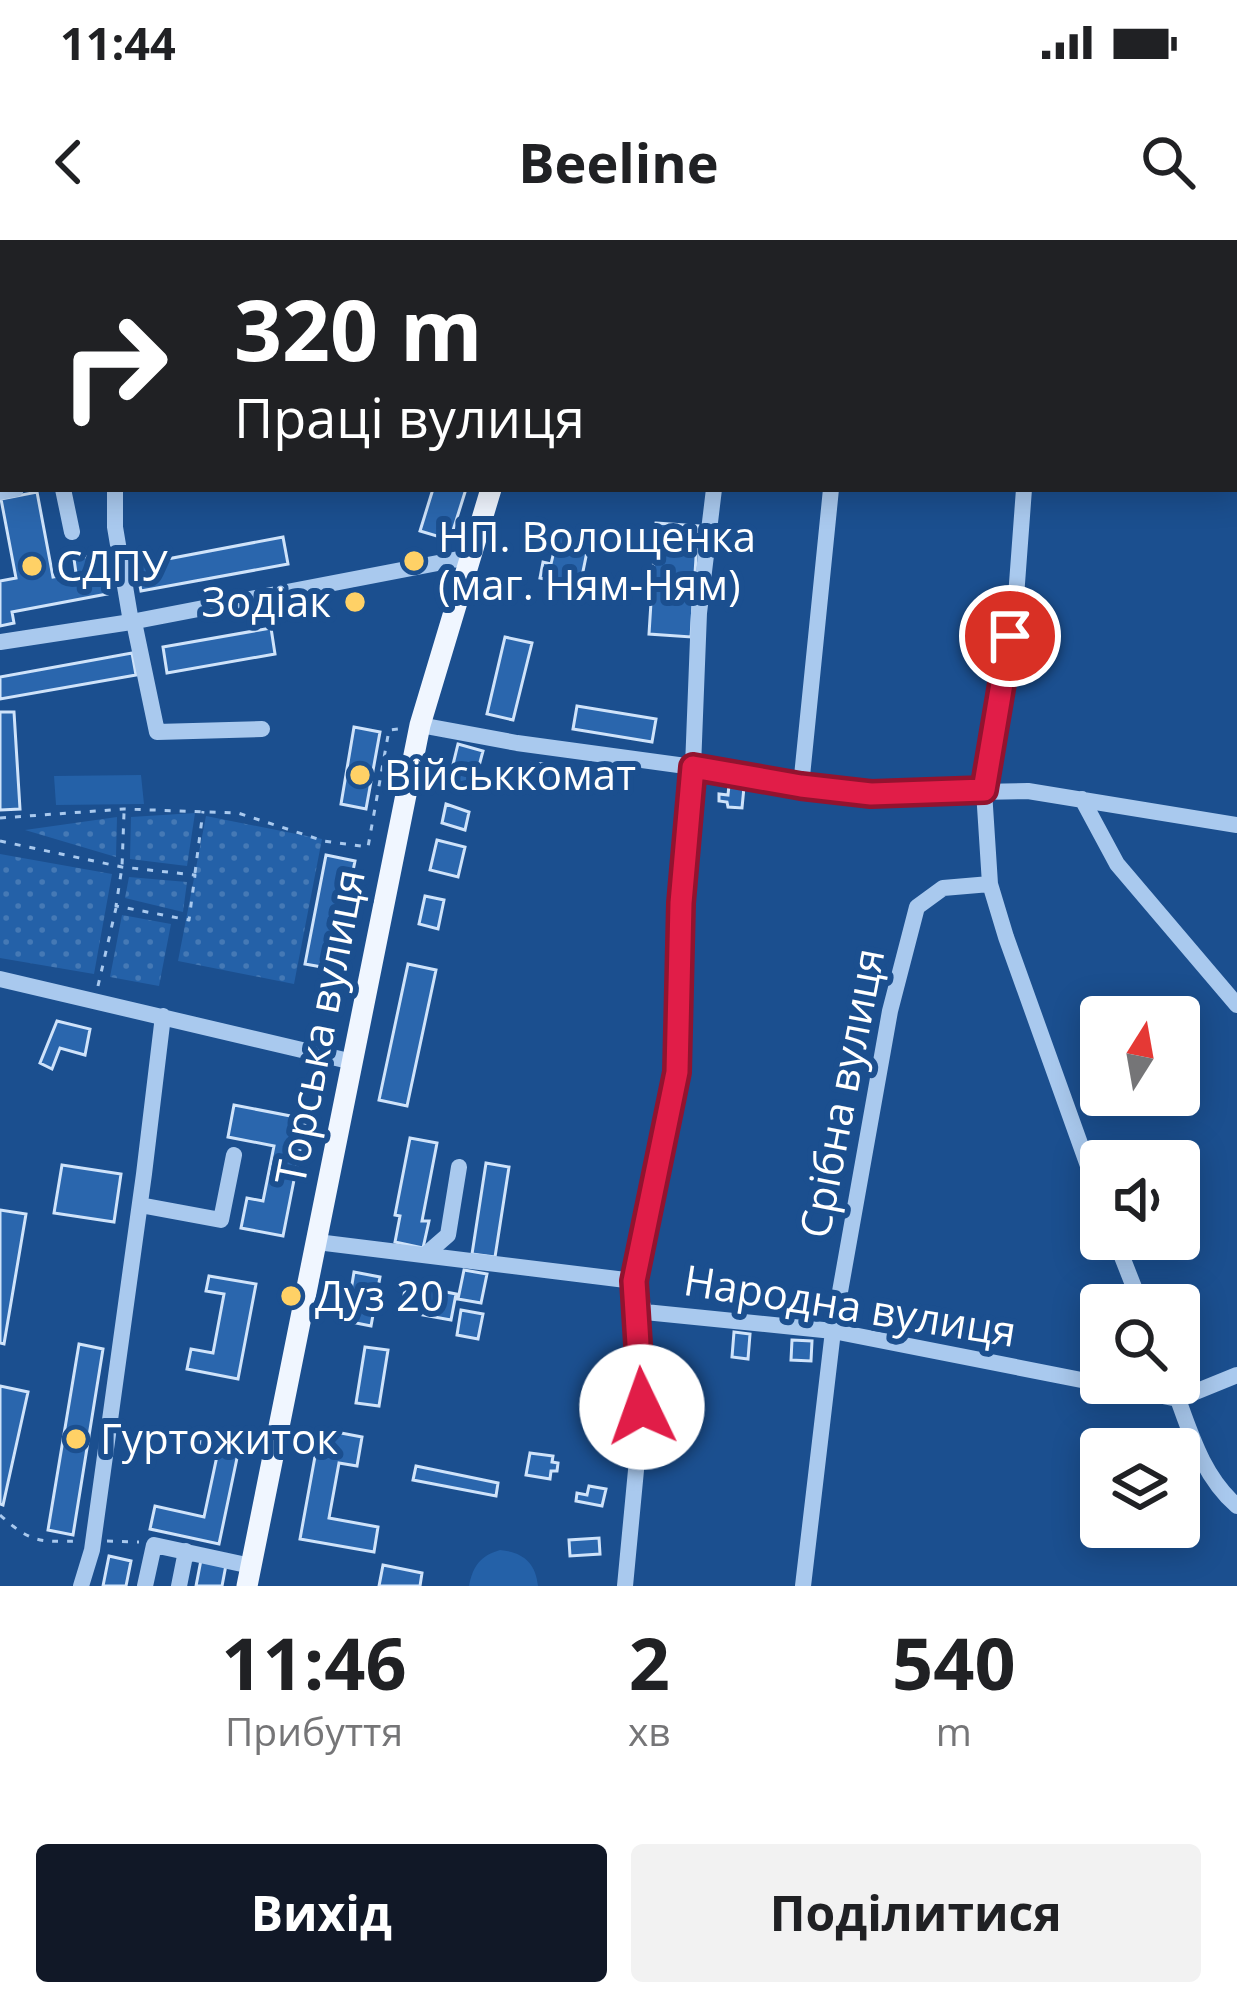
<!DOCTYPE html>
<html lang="uk">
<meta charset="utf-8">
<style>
:root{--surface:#fff;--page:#f2f2f2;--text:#202124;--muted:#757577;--accent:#111827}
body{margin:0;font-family:"Open Sans",sans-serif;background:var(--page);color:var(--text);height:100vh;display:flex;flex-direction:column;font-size:45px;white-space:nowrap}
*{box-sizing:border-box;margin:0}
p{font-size:39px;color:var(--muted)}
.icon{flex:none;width:66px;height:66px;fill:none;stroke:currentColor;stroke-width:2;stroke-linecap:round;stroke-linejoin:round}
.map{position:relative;height:1346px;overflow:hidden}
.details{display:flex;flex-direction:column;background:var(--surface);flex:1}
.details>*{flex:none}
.hud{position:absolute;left:0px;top:0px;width:1239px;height:252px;box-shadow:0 6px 30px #0003;background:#202124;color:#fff;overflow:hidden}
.needle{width:78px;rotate:11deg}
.fabs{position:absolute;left:1080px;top:756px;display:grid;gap:24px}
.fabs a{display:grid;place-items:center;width:120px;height:120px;border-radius:12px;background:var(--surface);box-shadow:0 6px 30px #0003;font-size:60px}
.pin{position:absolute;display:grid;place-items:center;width:102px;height:102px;color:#fff;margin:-51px;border:6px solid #fff;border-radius:50%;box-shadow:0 3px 12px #0007}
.me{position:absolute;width:132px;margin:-66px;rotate:357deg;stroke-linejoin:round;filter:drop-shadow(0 0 9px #0008)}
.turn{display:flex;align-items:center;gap:42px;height:252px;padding:0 36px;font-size:54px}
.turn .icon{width:156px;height:156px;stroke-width:2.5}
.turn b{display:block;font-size:84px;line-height:102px}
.eta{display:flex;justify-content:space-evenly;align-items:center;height:204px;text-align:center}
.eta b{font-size:72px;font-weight:700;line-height:84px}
.primary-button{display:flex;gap:24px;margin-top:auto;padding:24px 36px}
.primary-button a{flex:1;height:138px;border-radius:12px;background:var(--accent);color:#fff;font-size:48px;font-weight:700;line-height:138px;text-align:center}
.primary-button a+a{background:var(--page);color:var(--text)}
.status{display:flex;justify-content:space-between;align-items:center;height:84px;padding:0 60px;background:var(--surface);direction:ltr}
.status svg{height:33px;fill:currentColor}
header{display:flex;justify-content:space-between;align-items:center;height:156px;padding:0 36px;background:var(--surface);font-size:54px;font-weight:700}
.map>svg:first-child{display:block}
.grass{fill:#2461a8}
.park{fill:url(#park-dots)}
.building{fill:#2a66ad;stroke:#cfe3fa;stroke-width:3}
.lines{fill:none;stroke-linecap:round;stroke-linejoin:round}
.path{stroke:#a9c9ee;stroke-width:3;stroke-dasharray:6 9;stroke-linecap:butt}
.minor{stroke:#a9c9ee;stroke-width:16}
.major{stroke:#f0f6ff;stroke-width:21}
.route-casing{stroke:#92132f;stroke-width:30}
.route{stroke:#e11d48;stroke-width:21}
.poi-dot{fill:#ffd166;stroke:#1b4f8f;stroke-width:4.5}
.labels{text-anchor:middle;stroke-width:12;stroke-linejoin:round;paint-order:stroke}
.poi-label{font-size:42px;fill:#fff;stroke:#1b4f8f;text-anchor:start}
.street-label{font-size:42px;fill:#fff;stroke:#1b4f8f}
</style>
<div class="status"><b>11:44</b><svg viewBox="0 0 49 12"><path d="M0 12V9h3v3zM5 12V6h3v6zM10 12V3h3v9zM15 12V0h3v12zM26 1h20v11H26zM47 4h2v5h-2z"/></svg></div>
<header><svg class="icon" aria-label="back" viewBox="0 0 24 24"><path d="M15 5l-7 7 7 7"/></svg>Beeline<svg class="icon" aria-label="search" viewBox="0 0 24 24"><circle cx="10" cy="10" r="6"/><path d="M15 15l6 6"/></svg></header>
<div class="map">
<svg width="1237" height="1346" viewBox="0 0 1237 1346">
<defs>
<pattern id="park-dots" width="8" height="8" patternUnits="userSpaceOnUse" patternTransform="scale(3)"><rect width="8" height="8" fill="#2461a8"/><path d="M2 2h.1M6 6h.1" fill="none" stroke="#4579b5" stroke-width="1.8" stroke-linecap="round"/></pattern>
</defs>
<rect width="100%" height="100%" fill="#1b4f8f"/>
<path class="grass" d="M141,535L144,564L56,565L54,536Z
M500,1310C523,1312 536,1323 538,1346H469C473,1326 480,1316 500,1310Z"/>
<path class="park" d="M195,573L187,626L130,619L131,577Z
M206,576L322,599L294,744L178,721Z
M117,577L116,617L25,590Z
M0,614L112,634L94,734L0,718Z
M129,637L187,642L183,672L125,658Z
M122,675L171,684L159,746L110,737Z"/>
<path class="building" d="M433,249H466L450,300L420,291Z
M37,252L53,337L76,333L74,319L99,314L107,354L12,372L14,383L0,386V341L16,338L1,259Z
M656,283L698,286L691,397L649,394Z
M549,289L590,297L580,346L540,338L543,322L551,324L555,307L546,305Z
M283,297L288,324L141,351L136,325Z
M271,388L275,414L167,433L163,407Z
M505,397L532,403L513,480L487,474Z
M132,413L136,435L0,459V437Z
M577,466L656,479L652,502L573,489Z
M0,472H14L20,569L0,570Z
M354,487L380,492L366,569L341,564Z
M458,504L483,511L472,552L448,545Z
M532,523L556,525L554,544L530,541Z
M729,545L744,547L742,568L728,567L727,562L719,561V554L728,555Z
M446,564L469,572L465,590L442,583Z
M437,600L465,607L458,637L430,630Z
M326,615L355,621L333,729L305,724Z
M425,656L444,660L438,689L419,684Z
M408,724L436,730L407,866L379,860Z
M57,781L90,789L85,815L60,808L52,829L40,823Z
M234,865L306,879L283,996L241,988L247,958L263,961L274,906L228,897Z
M410,898L437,903L422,981H429L423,1008L395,1002L400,976L395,975Z
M486,923L509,927L495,1017L472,1014Z
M62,925L121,934L114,982L54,973Z
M0,970L26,974L4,1104L0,1103Z
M464,1030L487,1034L481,1063L458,1059Z
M354,1032L380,1037L371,1086L346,1081Z
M209,1036L256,1044L238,1139L187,1129L191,1109L213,1113L224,1054L206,1051Z
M406,1044L456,1054L451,1080L401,1071Z
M461,1070L483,1074L478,1099L457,1095Z
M734,1092L750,1094L748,1119L732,1117Z
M792,1100L812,1101L811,1121L791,1120Z
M79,1104L103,1109L73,1295L48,1290Z
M365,1107L388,1110L379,1166L356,1163Z
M0,1146L28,1152L3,1265L0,1264Z
M595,1154L607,1155L606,1161H616L615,1176L582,1175V1159L595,1160Z
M320,1189L362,1197L357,1226L339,1223L329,1278L378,1287L374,1312L300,1299Z
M202,1190L241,1199L219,1304L150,1289L155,1266L204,1277L217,1216L198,1211Z
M530,1213L553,1216L552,1222L558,1223L557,1231H551L550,1239L526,1235Z
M416,1226L498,1243L496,1256L413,1240Z
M589,1246L606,1249L602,1266L576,1261L577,1253L587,1255Z
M599,1298L600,1314L570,1316L569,1300Z
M109,1316L131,1321L126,1346H103Z
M201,1320L226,1325L222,1346H196Z
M383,1325L422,1333L420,1346H379Z"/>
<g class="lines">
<path class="path" d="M0,578L124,569L238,573L324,601L368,607L389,490L399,489
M0,601L122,627L195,635L189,680L116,666L122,627L124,573
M195,633L203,571
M98,746L116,668
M0,1275C31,1303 39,1302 79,1301
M107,1301L139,1302"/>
<path class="minor" d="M15,3L16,0
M163,3L164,0
M733,3L734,0
M855,3V0
M1023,3V0
M1236,26L1237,25
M0,94L3,76
M63,249L72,292
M115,249V287L131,382
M1024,249L1016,357L984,551L990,644L1006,697L1101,962
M0,252L16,249
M134,382L157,492L262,489
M0,402L131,382L469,317
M420,485L517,503L693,527L801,546L871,554L1028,551L1237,585
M801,546L831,249
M1082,559L1117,624L1237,765
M0,739L353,822
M140,965L221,980L234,915
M1115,999L1141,1065
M317,1002L634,1041L645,1072L833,1091L1178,1159L1237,1135
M425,1015L448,995L459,927
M1172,1143C1189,1187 1200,1234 1237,1266
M81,1346L92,1310L144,934L163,776
M145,1346L154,1305L251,1326
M179,1346L186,1311
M625,1346L642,1167L634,1041L677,833L681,663L693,527L699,373L714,249
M803,1346L833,1091L890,771L917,667L943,648L990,644"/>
<path class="major" d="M563,3L564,0
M247,1346L420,485L491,249"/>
</g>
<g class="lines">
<g class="route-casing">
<path id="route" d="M642,1167L634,1041L677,832L681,663L693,527L801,546L871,554L984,550L1010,396"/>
</g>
<use href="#route" class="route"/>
</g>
<g class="poi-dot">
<circle cx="414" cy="321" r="12"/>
<circle cx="32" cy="326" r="12"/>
<circle cx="355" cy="362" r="12"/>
<circle cx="360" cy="535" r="12"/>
<circle cx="291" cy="1056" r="12"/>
<circle cx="76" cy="1199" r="12"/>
</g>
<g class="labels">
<g class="poi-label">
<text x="438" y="312">НП. Волощенка<tspan x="438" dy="48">(маг. Ням-Ням)</tspan></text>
<text x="56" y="341">СДПУ</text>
<text x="331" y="377" text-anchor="end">Зодіак</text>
<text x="384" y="550">Військкомат</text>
<text x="315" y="1071">Дуз 20</text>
<text x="100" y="1214">Гуртожиток</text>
</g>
<g class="street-label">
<text transform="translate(320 787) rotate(-79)" y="15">Торська вулиця</text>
<text transform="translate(842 853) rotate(-79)" y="15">Срібна вулиця</text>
<text transform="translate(850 1066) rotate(9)" y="15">Народна вулиця</text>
</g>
</g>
</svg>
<div class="fabs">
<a><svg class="needle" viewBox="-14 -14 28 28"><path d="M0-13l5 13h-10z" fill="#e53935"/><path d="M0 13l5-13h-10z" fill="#757577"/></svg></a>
<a><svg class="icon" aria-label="sound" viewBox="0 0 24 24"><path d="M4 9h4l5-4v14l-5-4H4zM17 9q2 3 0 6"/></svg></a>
<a><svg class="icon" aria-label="search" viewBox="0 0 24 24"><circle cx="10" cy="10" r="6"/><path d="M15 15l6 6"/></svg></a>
<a><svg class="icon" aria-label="layers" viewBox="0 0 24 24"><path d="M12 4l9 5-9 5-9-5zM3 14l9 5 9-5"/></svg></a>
</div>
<div class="pin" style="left:1010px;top:396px;background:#d93025"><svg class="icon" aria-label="arrive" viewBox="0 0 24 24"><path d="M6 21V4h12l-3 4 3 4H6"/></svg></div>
<svg class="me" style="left:642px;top:1167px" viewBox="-20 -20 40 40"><circle r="19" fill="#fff"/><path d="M0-13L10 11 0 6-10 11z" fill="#e11d48"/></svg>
<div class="hud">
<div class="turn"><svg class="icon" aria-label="right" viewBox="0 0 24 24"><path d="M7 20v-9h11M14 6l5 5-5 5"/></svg><div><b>320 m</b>Праці вулиця</div></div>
</div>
</div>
<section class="details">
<div class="eta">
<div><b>11:46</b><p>Прибуття</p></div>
<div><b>2</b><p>хв</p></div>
<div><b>540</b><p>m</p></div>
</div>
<div class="primary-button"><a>Вихід</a><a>Поділитися</a></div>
</section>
